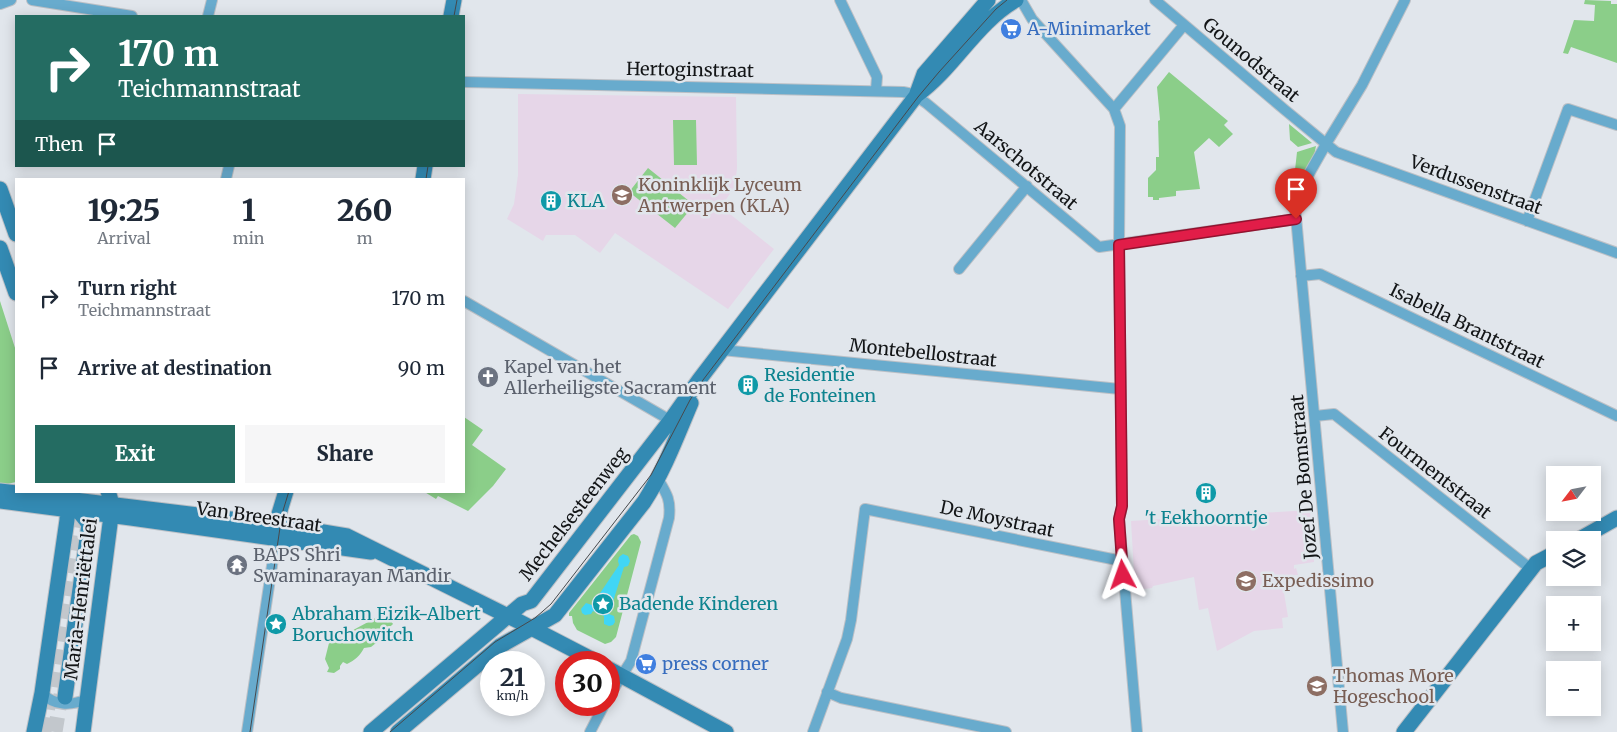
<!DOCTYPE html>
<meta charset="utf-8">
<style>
:root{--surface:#fff;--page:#f6f6f7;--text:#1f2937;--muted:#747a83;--accent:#246c62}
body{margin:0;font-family:Merriweather,serif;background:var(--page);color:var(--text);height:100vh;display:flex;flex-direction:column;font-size:19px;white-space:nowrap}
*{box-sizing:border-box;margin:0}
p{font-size:16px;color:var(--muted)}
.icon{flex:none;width:28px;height:28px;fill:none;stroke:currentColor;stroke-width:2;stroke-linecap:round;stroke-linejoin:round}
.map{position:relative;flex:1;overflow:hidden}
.side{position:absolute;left:15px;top:178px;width:450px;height:315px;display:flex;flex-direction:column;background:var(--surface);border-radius:0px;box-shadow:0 2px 12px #0003}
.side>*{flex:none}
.top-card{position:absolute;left:15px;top:15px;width:450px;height:152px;border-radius:0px;box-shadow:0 2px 12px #0003;background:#246c62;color:#fff;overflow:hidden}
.needle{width:32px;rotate:238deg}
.fabs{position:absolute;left:1546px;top:466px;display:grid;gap:10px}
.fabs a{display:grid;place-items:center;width:55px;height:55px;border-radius:0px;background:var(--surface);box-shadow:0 2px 12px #0003;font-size:25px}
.speed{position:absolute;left:480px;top:651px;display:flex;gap:10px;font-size:25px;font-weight:700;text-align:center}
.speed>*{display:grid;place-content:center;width:65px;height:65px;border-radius:50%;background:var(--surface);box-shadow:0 2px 12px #0003;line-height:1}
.speed small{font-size:12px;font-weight:400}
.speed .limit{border:8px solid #d22;background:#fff;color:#111}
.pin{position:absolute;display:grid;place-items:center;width:42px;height:42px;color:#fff;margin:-51px -21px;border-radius:50% 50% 50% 0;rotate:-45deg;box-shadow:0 0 5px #0007}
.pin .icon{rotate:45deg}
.me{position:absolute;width:55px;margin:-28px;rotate:356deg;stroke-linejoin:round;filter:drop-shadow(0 0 4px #0008)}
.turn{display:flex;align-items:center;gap:18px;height:105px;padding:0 20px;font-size:22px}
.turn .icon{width:65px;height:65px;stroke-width:2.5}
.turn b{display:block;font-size:35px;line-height:42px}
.then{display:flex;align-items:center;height:48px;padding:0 20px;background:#0003;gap:10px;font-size:19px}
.eta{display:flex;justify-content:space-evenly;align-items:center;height:85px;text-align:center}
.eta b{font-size:30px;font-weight:800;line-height:35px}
.action{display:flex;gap:10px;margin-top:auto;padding:10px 20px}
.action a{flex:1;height:58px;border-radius:0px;background:var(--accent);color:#fff;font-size:20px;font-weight:800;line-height:58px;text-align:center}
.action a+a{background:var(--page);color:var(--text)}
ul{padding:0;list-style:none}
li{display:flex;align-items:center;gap:15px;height:70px;padding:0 20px}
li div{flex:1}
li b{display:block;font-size:19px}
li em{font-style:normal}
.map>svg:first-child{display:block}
.education{fill:#e6d6e8}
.green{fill:#8bce89}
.water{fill:#41d6f5}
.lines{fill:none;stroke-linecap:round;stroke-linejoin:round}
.secondary-tunnel{stroke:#c2c7cc;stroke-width:15;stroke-dasharray:15 8;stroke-linecap:butt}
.street-casing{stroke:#bcc0c6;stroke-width:12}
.secondary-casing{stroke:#bcc0c6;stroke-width:17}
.street{stroke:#68abcd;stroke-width:10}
.secondary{stroke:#338ab3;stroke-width:15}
.tram{stroke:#47494c;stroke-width:1}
.route-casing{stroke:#92132f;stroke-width:12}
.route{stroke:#e11d48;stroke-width:9}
.labels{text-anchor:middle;stroke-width:5;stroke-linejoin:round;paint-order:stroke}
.shop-label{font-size:18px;fill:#366cbe;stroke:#e1e6ec;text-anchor:start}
.street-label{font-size:18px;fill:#131517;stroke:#e1e6ec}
.education-label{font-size:18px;fill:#785e54;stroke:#e1e6ec;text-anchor:start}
.culture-label{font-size:18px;fill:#0d838f;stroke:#e1e6ec;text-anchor:start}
.worship-label{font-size:18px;fill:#5b616d;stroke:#e1e6ec;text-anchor:start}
</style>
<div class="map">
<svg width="1617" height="732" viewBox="0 0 1617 732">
<rect width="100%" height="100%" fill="#e1e6ec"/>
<path class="education" d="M518,94L736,97L737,168L735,186L721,207L774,249L728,309L615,233L600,253L575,235H546L543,241L507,219L514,204L518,175Z
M1310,510L1314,562L1294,565V569L1296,568L1298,575H1294L1295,579H1298V585L1283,587L1288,617L1282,618L1283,628L1254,631L1217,651L1208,608L1199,610L1194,577L1153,586L1152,588L1135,590L1131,521Z"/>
<path class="green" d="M1585,0L1611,1V4H1617V63L1571,47L1568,54L1563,53L1574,20L1594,21L1595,5L1584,4Z
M1169,72L1228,121L1224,125L1233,134L1219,147L1209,138L1194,152L1200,189L1176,191V196L1159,198V200H1153V197H1148V178L1156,170V157H1159L1158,121L1160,120L1157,87Z
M673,120H696L697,165H674Z
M1289,124L1312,143L1298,147L1290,140Z
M1316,146L1314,156L1302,179H1294L1297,152Z
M648,168L694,205L675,228L629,192Z
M0,301L16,351V482L7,484L0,483Z
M464,417L483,430L472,445L506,469L493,486L468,511L438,496L436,499L423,491H464Z
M634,534L638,536L641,542L616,637L611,642L605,644L577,630L573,623L572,616H569V613L631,535Z
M383,614L389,618L393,624C387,630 378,634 376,643L371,647L364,648C360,656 355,660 347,664L343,662L340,666V669L334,673L327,672L329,668L325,659L329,643Z"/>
<path class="water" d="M623,554L628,556L630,561L628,566L624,567L609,614L614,616L615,622L613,625L609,626L604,624V616L593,611L591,614L585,615L582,613L581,609L586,603L592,605L619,565L618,561L619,557Z"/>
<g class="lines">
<path class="secondary-tunnel" d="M44,732L76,524L80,491
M55,732L62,689"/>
<g class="street-casing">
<path id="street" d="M32,0L132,16
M840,0L877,77L876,90
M1021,0L1032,19L1114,109L1120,126L1119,245L1122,507L1119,519L1137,732
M1155,0L1285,110L1336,152L1617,253
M0,4L11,0
M208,16L212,0
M464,82L903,92L913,94L926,103L1099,247L1296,219
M1114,109L1184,25
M226,179L229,166
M1527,221L1568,109L1617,125
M959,269L1027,186
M1301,276L1320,274L1617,416
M464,301L675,423
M722,350L1120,389
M1315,416L1334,414L1531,569
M827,692L841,698L1006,732
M42,693C54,706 71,706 87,699
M609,696L631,661L669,518C671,500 667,494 658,479
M247,732L276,539
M590,732L604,705
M813,732L847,639L851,620L865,509L1122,561
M1343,732L1295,206L1297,195L1326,144L1362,85L1405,0"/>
</g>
<g class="secondary-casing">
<path id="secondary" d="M451,16L454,0
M917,95C954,68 976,23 1016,0
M423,179L425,166
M0,189L16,234
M0,248L16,293
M0,491L281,525L347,536L518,621L597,662
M0,501L131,518L371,552
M276,535L279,514L286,491
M1578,540L1617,518
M609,669L726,732
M65,697L89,524L76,508
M34,732L42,693L67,520L68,501
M83,732L111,516L112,504L108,491
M371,732L495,627L522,604L531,601L538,592L670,421L699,380L916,96L924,74L988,0
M398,732L500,646L555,615L644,502C664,471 677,436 691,403
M1404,732L1536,563L1555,553"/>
</g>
<use href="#street" class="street"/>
<use href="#secondary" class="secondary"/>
<path class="tram" d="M454,16L457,0
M426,179L428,166
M250,732L282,514L289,491
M390,732L495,642L535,618L551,604L651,475L690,400L703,380L918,97L939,72L996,9L1007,0"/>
</g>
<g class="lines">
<g class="route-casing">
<path id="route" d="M1123,575L1119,519L1122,506L1119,245L1296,219"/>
</g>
<use href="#route" class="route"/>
</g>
<defs>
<g id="supermarket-disc" transform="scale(1.125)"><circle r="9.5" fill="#3f7fe0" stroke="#e1e6ec"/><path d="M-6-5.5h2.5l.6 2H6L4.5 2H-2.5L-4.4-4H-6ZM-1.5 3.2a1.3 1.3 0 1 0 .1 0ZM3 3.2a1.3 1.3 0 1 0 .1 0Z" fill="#fff"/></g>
<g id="university-disc" transform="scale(1.125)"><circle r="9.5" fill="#8d6e63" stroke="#e1e6ec"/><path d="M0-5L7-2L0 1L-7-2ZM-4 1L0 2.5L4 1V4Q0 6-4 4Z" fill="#fff"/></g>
<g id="building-disc" transform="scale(1.125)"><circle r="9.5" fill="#0f9aa8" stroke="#e1e6ec"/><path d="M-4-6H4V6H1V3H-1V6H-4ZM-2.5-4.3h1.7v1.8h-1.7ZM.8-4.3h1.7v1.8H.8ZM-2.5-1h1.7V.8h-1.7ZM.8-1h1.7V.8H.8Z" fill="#fff"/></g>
<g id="church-disc" transform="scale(1.125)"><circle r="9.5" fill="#6b7280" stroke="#e1e6ec"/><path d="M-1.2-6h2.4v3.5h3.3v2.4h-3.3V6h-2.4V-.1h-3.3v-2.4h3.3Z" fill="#fff"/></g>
<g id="temple-disc" transform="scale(1.125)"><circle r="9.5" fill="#6b7280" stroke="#e1e6ec"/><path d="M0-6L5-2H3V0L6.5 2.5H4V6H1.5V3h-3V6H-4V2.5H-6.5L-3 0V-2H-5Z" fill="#fff"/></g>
<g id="school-disc" transform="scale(1.125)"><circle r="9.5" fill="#8d6e63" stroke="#e1e6ec"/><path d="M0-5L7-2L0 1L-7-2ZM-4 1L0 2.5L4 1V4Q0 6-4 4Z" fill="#fff"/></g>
<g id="sight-disc" transform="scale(1.125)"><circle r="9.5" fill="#0f9aa8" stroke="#e1e6ec"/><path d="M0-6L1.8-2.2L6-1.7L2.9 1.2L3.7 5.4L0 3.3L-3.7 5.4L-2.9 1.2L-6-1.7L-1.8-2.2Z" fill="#fff"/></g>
</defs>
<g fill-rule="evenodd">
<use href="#supermarket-disc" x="1011" y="29"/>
<use href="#university-disc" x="622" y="195"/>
<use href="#building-disc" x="551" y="201"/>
<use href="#church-disc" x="488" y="377"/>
<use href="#building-disc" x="748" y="385"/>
<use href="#building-disc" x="1206" y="493"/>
<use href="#temple-disc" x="237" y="565"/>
<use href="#school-disc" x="1246" y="581"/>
<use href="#sight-disc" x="603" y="604"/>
<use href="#sight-disc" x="276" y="624"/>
<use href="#supermarket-disc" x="646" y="664"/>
<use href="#university-disc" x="1317" y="686"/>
</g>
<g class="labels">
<g class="shop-label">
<text x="1027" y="35">A-Minimarket</text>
<text x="662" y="670">press corner</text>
</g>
<g class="street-label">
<text transform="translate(1251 60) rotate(40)" y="6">Gounodstraat</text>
<text transform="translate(690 70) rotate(1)" y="6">Hertoginstraat</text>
<text transform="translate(1026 165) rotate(40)" y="6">Aarschotstraat</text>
<text transform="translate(1476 185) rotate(20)" y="6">Verdussenstraat</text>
<text transform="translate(1467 326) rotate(26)" y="6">Isabella Brantstraat</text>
<text transform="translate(923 353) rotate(6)" y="6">Montebellostraat</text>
<text transform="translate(1435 473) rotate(38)" y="6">Fourmentstraat</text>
<text transform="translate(1304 477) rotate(-95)" y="6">Jozef De Bomstraat</text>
<text transform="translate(574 514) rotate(-52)" y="6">Mechelsesteenweg</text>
<text transform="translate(259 517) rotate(8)" y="6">Van Breestraat</text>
<text transform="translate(997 519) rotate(12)" y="6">De Moystraat</text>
<text transform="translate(81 599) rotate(-83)" y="6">Maria-Henriëttalei</text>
</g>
<g class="education-label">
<text x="638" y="191">Koninklijk Lyceum<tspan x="638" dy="21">Antwerpen (KLA)</tspan></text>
<text x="1262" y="587">Expedissimo</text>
<text x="1333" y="682">Thomas More<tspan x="1333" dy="21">Hogeschool</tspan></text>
</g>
<g class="culture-label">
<text x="567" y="207">KLA</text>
<text x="764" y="381">Residentie<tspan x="764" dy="21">de Fonteinen</tspan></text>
<text x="1206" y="524" text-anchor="middle">'t Eekhoorntje</text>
<text x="619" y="610">Badende Kinderen</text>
<text x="292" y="620">Abraham Eizik-Albert<tspan x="292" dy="21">Boruchowitch</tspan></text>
</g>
<g class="worship-label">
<text x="504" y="373">Kapel van het<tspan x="504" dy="21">Allerheiligste Sacrament</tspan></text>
<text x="253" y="561">BAPS Shri<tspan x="253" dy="21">Swaminarayan Mandir</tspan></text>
</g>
</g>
</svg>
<div class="fabs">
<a><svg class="needle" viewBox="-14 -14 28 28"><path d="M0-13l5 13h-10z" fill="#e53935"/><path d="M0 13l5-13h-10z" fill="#747a83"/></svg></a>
<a><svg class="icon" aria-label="layers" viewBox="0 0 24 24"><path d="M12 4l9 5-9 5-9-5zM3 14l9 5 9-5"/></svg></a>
<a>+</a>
<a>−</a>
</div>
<div class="speed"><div>21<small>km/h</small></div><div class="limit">30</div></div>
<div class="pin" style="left:1296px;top:219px;background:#d93025"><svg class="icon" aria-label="arrive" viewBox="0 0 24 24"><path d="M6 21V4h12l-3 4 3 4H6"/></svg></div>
<svg class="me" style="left:1123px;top:575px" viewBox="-20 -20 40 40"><path d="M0-17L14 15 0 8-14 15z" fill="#e11d48" stroke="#fff" stroke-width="4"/></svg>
<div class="top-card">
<div class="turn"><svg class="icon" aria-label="right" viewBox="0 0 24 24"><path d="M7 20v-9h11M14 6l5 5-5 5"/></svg><div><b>170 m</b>Teichmannstraat</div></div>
<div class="then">Then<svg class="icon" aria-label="arrive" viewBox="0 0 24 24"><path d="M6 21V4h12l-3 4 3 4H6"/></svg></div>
</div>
<section class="side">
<div class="eta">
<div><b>19:25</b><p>Arrival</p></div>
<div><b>1</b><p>min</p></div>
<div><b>260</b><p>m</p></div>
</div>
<ul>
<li><svg class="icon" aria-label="right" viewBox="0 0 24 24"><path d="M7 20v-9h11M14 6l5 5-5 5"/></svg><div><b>Turn right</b><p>Teichmannstraat</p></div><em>170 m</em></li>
<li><svg class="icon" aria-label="arrive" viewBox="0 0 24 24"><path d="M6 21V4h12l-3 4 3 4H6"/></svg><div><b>Arrive at destination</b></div><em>90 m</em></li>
</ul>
<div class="action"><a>Exit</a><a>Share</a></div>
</section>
</div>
